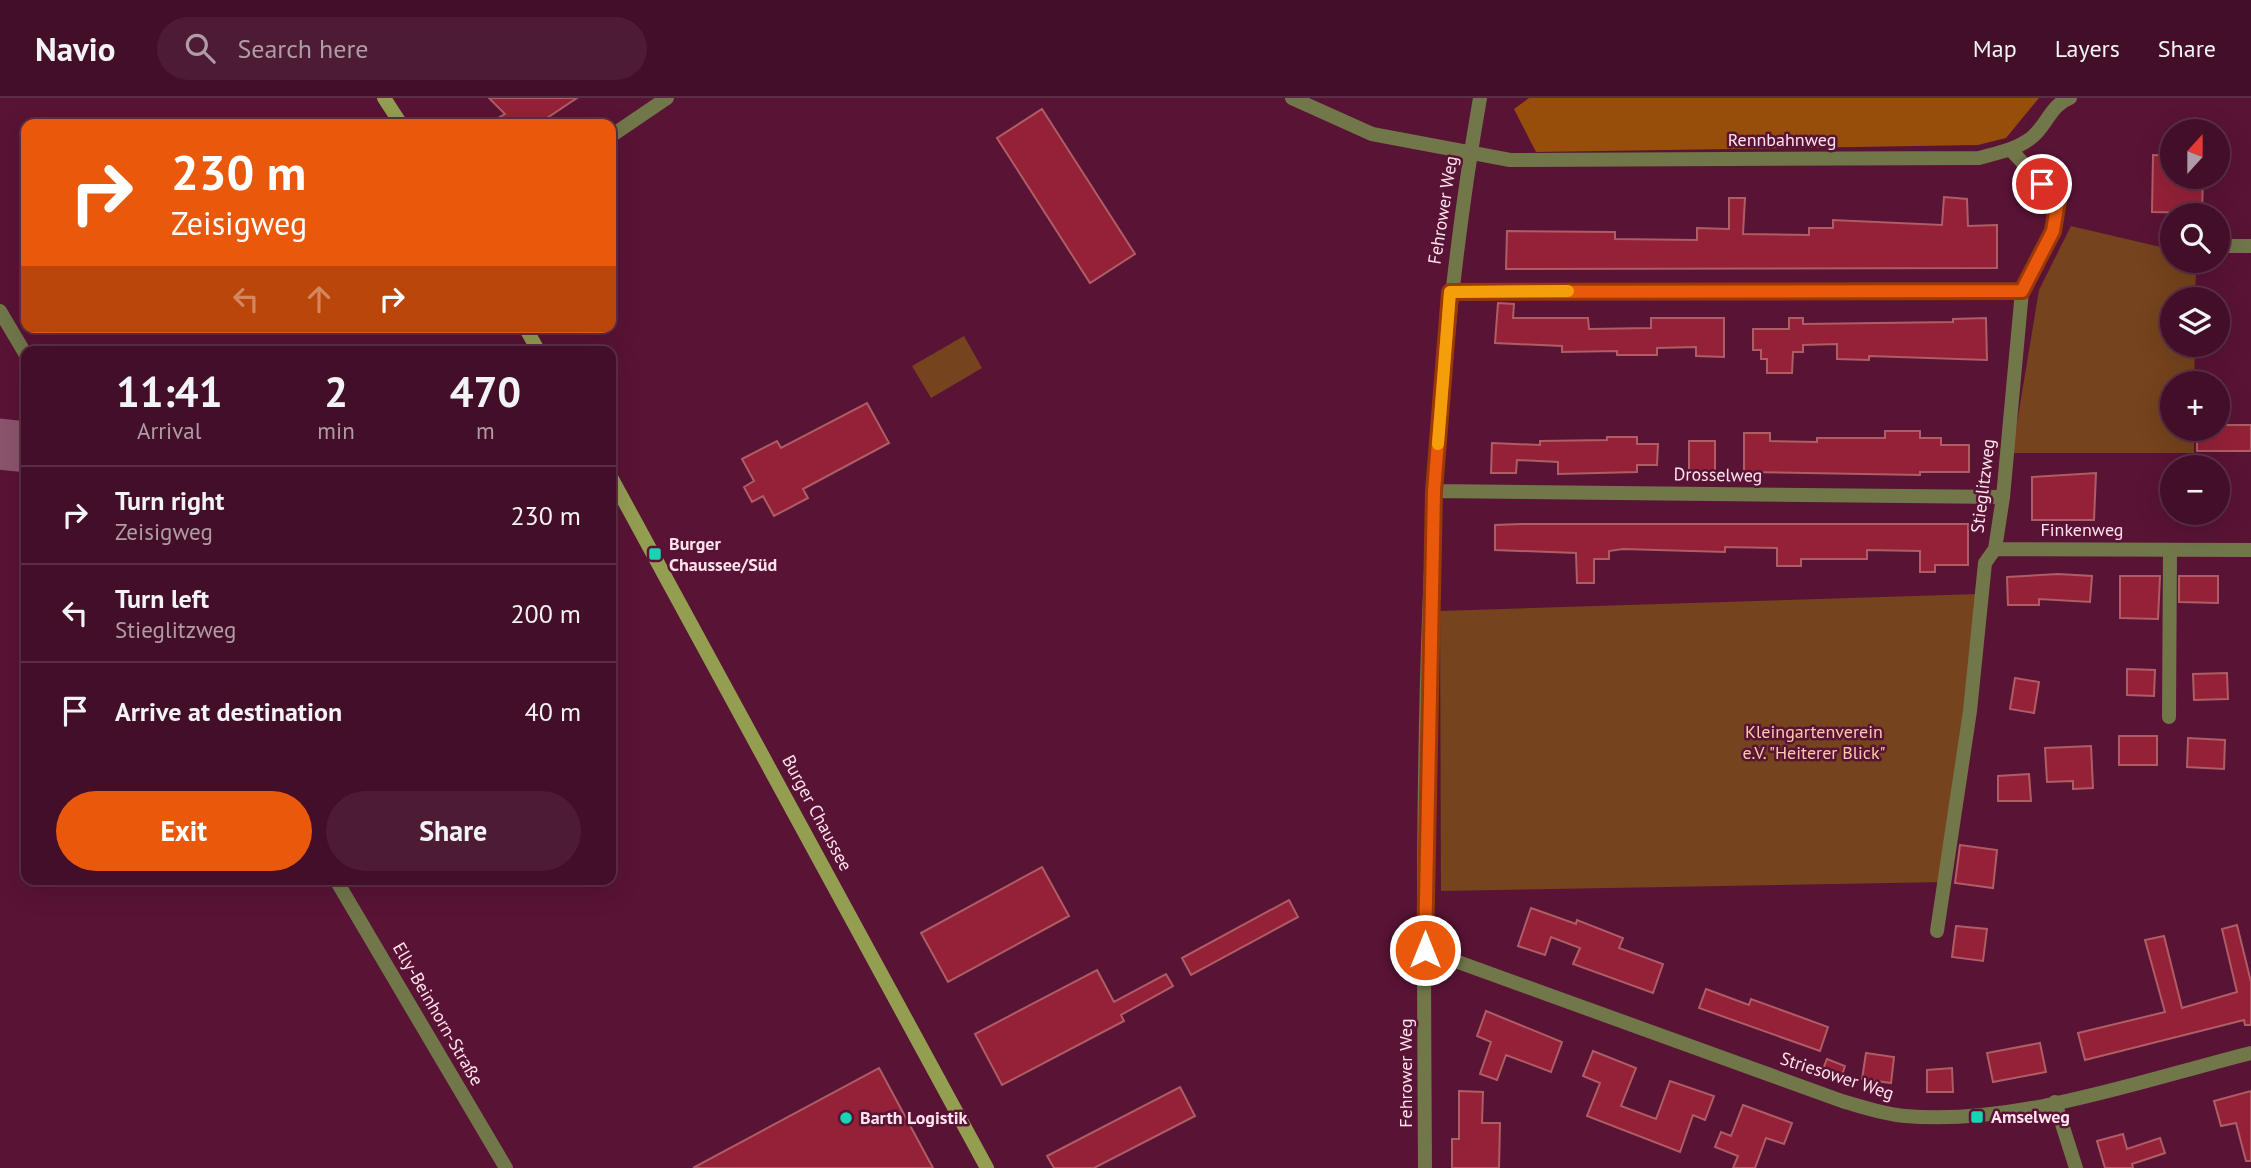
<!DOCTYPE html>
<meta charset="utf-8">
<style>
:root{--surface:#430e28;--page:#4d1c34;--text:#f1f3f6;--muted:#af9ca8;--line:#5b2e45;--accent:#ea580c}
body{margin:0;font-family:"PT Sans",sans-serif;background:var(--page);color:var(--text);height:100vh;display:flex;flex-direction:column;font-size:26px;white-space:nowrap}
*{box-sizing:border-box;margin:0}
p{font-size:23px;color:var(--muted)}
.icon{flex:none;width:38px;height:38px;fill:none;stroke:currentColor;stroke-width:2;stroke-linecap:round;stroke-linejoin:round}
.map{position:relative;flex:1;overflow:hidden}
.details{position:absolute;left:21px;top:248px;width:595px;height:539px;display:flex;flex-direction:column;background:var(--surface);border-radius:14px;box-shadow:0 7px 28px #0002,0 0 0 2px var(--line)}
.details>*{flex:none}
.top-card{position:absolute;left:21px;top:21px;width:595px;height:214px;border-radius:14px;box-shadow:0 7px 28px #0002,0 0 0 2px var(--line);background:#ea580c;color:#fff;overflow:hidden}
.needle{width:46px;rotate:21deg}
.controls{position:absolute;left:2160px;top:21px;display:grid;gap:14px}
.controls a{display:grid;place-items:center;width:70px;height:70px;border-radius:50%;background:var(--surface);box-shadow:0 7px 28px #0002,0 0 0 2px var(--line);font-size:35px}
.pin{position:absolute;display:grid;place-items:center;width:60px;height:60px;color:#fff;margin:-30px;border:4px solid #fff;border-radius:50%;box-shadow:0 2px 7px #0007}
.me{position:absolute;width:77px;margin:-38px;rotate:0deg;stroke-linejoin:round;filter:drop-shadow(0 0 5px #0008)}
.turn{display:flex;align-items:center;gap:24px;height:147px;padding:0 35px;font-size:32px}
.turn .icon{width:91px;height:91px;stroke-width:2.5}
.turn b{display:block;font-size:49px;line-height:60px}
.lanes{display:flex;align-items:center;height:66px;padding:0 35px;background:#0003;justify-content:center;gap:35px;direction:ltr}
.lanes .off{opacity:.35}
.eta{display:flex;justify-content:space-evenly;align-items:center;height:119px;text-align:center}
.eta b{font-size:42px;font-weight:700;line-height:49px}
.primary-button{display:flex;gap:14px;margin-top:auto;padding:14px 35px}
.primary-button a{flex:1;height:80px;border-radius:42px;background:var(--accent);color:#fff;font-size:28px;font-weight:700;line-height:80px;text-align:center}
.primary-button a+a{background:var(--page);color:var(--text)}
ul{padding:0;list-style:none}
li{display:flex;align-items:center;gap:21px;height:98px;padding:0 35px;border-top:2px solid var(--line)}
li div{flex:1}
li b{display:block;font-size:26px}
li em{font-style:normal}
header{display:flex;align-items:center;gap:42px;box-sizing:border-box;height:98px;padding:0 35px;background:var(--surface);border-bottom:2px solid var(--line)}
header strong{font-size:33px}
nav{display:flex;gap:38px;margin-inline-start:auto;font-size:24px}
.search{width:490px;height:63px;background:var(--page);display:flex;align-items:center;gap:18px;box-sizing:border-box;padding:0 24px;border-radius:38px;color:var(--muted);font-size:26px}
.map>svg:first-child{display:block}
.green{fill:#75431d}
.forest{fill:#964e0a}
.lines{fill:none;stroke-linecap:round;stroke-linejoin:round}
.taxiway{stroke:#8c546e;stroke-width:51}
.building{fill:#942138;stroke:#af5d65;stroke-width:2}
.minor{stroke:#717749;stroke-width:14}
.secondary{stroke:#949e51;stroke-width:14}
.route-casing{stroke:#983908;stroke-width:18}
.route{stroke:#ea580c;stroke-width:12}
.slow{stroke:#f59e0b;stroke-width:12}
.poi-dot{fill:#18d5b2;stroke:#591335;stroke-width:2.5}
.labels{text-anchor:middle;stroke-width:5;stroke-linejoin:round;paint-order:stroke}
.street-label{font-size:18px;fill:#fee3ec;stroke:#591335}
.poi-label{font-size:18px;font-weight:bold;fill:#fee3ec;stroke:#591335;text-anchor:start}
.park-label{font-size:18px;fill:#fccaa9;stroke:#591335}
</style>
<header>
<strong>Navio</strong>
<div class="search"><svg class="icon" aria-label="search" viewBox="0 0 24 24"><circle cx="10" cy="10" r="6"/><path d="M15 15l6 6"/></svg>Search here</div>
<nav><a>Map</a><a>Layers</a><a>Share</a></nav>
</header>
<div class="map">
<svg width="2251" height="1070" viewBox="0 0 2251 1070">
<rect width="100%" height="100%" fill="#591335"/>
<path class="green" d="M2071,128L2169,151L2172,163H2184L2196,171L2195,201H2172V247H2195L2194,285H2172V331H2194V355H2012L2039,192Z
M964,238L982,270L931,300L912,268Z
M1977,496L1946,784L1441,793L1440,513Z"/>
<path class="forest" d="M1529,0H2039L2006,40L1978,47L1536,54L1514,11Z"/>
<g class="lines">
<path class="taxiway" d="M0,346L26,349"/>
</g>
<path class="building" d="M489,0H577L538,26H487L505,16Z
M1042,11L1135,156L1090,185L997,40Z
M2153,57L2172,58V79H2203L2202,115L2152,114Z
M1944,99L1967,101L1968,128L1997,127V170L1506,171L1507,133L1615,134V141L1697,142V130L1729,131V100H1745L1743,136L1809,137V130H1833V122L1942,127Z
M1498,205L1514,206L1513,220H1588L1589,231L1651,230V220H1724V259L1696,258V249L1657,250V257H1617V253L1562,254V248L1495,245Z
M1789,220H1803V226L1953,224V221L1986,220L1987,262L1869,258V262L1837,261V246L1803,247V254H1793L1792,275H1767V261H1761V252H1753V231H1789Z
M867,305L889,345L803,391L808,400L774,418L763,398L752,404L744,389L754,383L742,361L777,343L781,350Z
M2217,327H2251V353H2197V331H2217Z
M1885,333H1920V340H1941V347H1969V374H1920V377L1744,374V335H1770V343L1817,344V340H1885Z
M1607,339H1637V346H1658L1657,367H1637V374L1558,376V364L1517,362L1516,375H1491L1492,345L1540,347V343L1607,342Z
M1689,343H1715V377L1689,376Z
M2096,375L2094,422H2032V379Z
M1520,426H1968V467H1935V474H1920V453L1867,452V461H1801V468H1777V450L1725,449V454L1623,451L1609,453V461H1594V485H1577L1576,455L1495,452V427Z
M2058,476L2092,478L2090,504L2039,501V507H2008L2007,479Z
M2120,478H2160L2158,521L2120,520Z
M2179,478H2218V505L2179,504Z
M2127,571L2155,572L2154,598L2127,597Z
M2227,575L2228,601L2194,602L2193,576Z
M2015,580L2039,584L2034,615L2010,611Z
M2119,638H2157V667H2119Z
M2188,640L2225,642L2224,671L2187,669Z
M2091,648L2093,690L2073,691V683L2047,684L2045,650Z
M2029,676L2031,703H1998V678Z
M1960,747L1997,752L1993,790L1955,785Z
M1042,769L1069,818L948,884L921,835Z
M1289,802L1298,819L1191,877L1182,860Z
M1531,810L1576,826L1577,822L1623,840L1619,850L1663,866L1653,895L1573,866L1580,850L1551,839L1545,857L1518,848Z
M2237,827L2251,884V927H2245L2244,922L2085,962L2078,935L2165,914L2145,842L2164,838L2182,910L2237,894L2222,831Z
M1956,828L1987,831L1983,863L1952,859Z
M1097,872L1114,904L1166,876L1173,888L1121,917L1124,923L1002,987L975,936Z
M1706,891L1749,907L1751,901L1828,929L1820,953L1699,910Z
M1486,913L1562,944L1551,974L1506,957L1497,982L1480,976L1491,944L1477,938Z
M2040,945L2046,974L1993,984L1987,955Z
M1593,953L1636,970L1621,1008L1656,1021L1670,983L1714,998L1705,1022L1693,1017L1680,1054L1587,1018L1600,985L1583,978Z
M1866,955L1894,959L1891,985L1862,981Z
M1827,961L1845,968L1840,983L1821,976Z
M879,970L933,1070H693Z
M1952,970L1953,994H1927V972Z
M1180,989L1195,1018L1094,1070H1054L1047,1058Z
M1459,993L1483,994L1482,1025H1500L1499,1070H1452V1041H1459Z
M2251,993V1063H2246L2236,1025L2221,1028L2214,1003Z
M1743,1007L1792,1025L1784,1046L1766,1040L1755,1070H1733L1738,1058L1715,1049L1721,1034L1731,1038Z
M2123,1036L2127,1051L2160,1040L2165,1055L2132,1066L2133,1070H2105L2097,1043Z"/>
<g class="lines">
<path class="minor" d="M1292,0L1372,36L1510,62L1979,60C1997,55 2015,52 2031,40C2047,28 2050,7 2070,0
M611,38L667,0
M2217,148H2251
M1450,194L2022,193
M0,213L26,257
M1434,393L2003,399
M1995,451L2251,452
M2169,619L2170,452
M336,782L506,1070
M1937,833L1970,613L1985,465L1995,451L2003,399L2022,193L2053,133L2058,103L2011,52
M1425,852L1842,1003C1863,1009 1883,1016 1905,1018C2016,1028 2143,982 2251,955
M2055,1004L2076,1070
M1425,1070C1423,713 1418,353 1480,0"/>
<path class="secondary" d="M384,0L401,26
M525,229L539,254
M611,379L987,1070"/>
</g>
<g class="lines">
<g class="route-casing">
<path id="route" d="M1425,852L1434,393L1450,194L2022,193L2053,133L2058,103L2042,86"/>
</g>
<use href="#route" class="route"/>
<path class="slow" d="M1438,346L1450,194L1568,193"/>
</g>
<g class="poi-dot">
<rect x="648" y="449" width="14" height="14" rx="3.5"/>
<rect x="1970" y="1012" width="14" height="14" rx="3.5"/>
<circle cx="846" cy="1020" r="7"/>
</g>
<g class="labels">
<g class="street-label">
<text x="1782" y="48">Rennbahnweg</text>
<text transform="translate(1443 112) rotate(-81)" y="6">Fehrower Weg</text>
<text transform="translate(1718 377) rotate(1)" y="6">Drosselweg</text>
<text transform="translate(1983 388) rotate(-83)" y="6">Stieglitzweg</text>
<text x="2082" y="438">Finkenweg</text>
<text transform="translate(817 715) rotate(62)" y="6">Burger Chaussee</text>
<text transform="translate(438 916) rotate(60)" y="6">Elly-Beinhorn-Straße</text>
<text transform="translate(1406 975) rotate(-90)" y="6">Fehrower Weg</text>
<text transform="translate(1837 978) rotate(18)" y="6">Striesower Weg</text>
</g>
<g class="poi-label">
<text x="669" y="452">Burger<tspan x="669" dy="21">Chaussee/Süd</tspan></text>
<text x="1991" y="1025">Amselweg</text>
<text x="860" y="1026">Barth Logistik</text>
</g>
<g class="park-label">
<text x="1814" y="640">Kleingartenverein<tspan x="1814" dy="21">e.V. "Heiterer Blick"</tspan></text>
</g>
</g>
</svg>
<div class="controls">
<a><svg class="needle" viewBox="-14 -14 28 28"><path d="M0-13l5 13h-10z" fill="#e53935"/><path d="M0 13l5-13h-10z" fill="#af9ca8"/></svg></a>
<a><svg class="icon" aria-label="search" viewBox="0 0 24 24"><circle cx="10" cy="10" r="6"/><path d="M15 15l6 6"/></svg></a>
<a><svg class="icon" aria-label="layers" viewBox="0 0 24 24"><path d="M12 4l9 5-9 5-9-5zM3 14l9 5 9-5"/></svg></a>
<a>+</a>
<a>−</a>
</div>
<div class="pin" style="left:2042px;top:86px;background:#d93025"><svg class="icon" aria-label="arrive" viewBox="0 0 24 24"><path d="M6 21V4h12l-3 4 3 4H6"/></svg></div>
<svg class="me" style="left:1425px;top:852px" viewBox="-20 -20 40 40"><circle r="17" fill="#ea580c" stroke="#fff" stroke-width="3"/><path d="M0-11L8 9 0 5-8 9z" fill="#fff"/></svg>
<div class="top-card">
<div class="turn"><svg class="icon" aria-label="right" viewBox="0 0 24 24"><path d="M7 20v-9h11M14 6l5 5-5 5"/></svg><div><b>230 m</b>Zeisigweg</div></div>
<div class="lanes"><svg class="icon off" aria-label="left" viewBox="0 0 24 24"><path d="M17 20v-9H6M10 6l-5 5 5 5"/></svg><svg class="icon off" aria-label="ahead" viewBox="0 0 24 24"><path d="M12 20V5M6 11l6-6 6 6"/></svg><svg class="icon" aria-label="right" viewBox="0 0 24 24"><path d="M7 20v-9h11M14 6l5 5-5 5"/></svg></div>
</div>
<section class="details">
<div class="eta">
<div><b>11:41</b><p>Arrival</p></div>
<div><b>2</b><p>min</p></div>
<div><b>470</b><p>m</p></div>
</div>
<ul>
<li><svg class="icon" aria-label="right" viewBox="0 0 24 24"><path d="M7 20v-9h11M14 6l5 5-5 5"/></svg><div><b>Turn right</b><p>Zeisigweg</p></div><em>230 m</em></li>
<li><svg class="icon" aria-label="left" viewBox="0 0 24 24"><path d="M17 20v-9H6M10 6l-5 5 5 5"/></svg><div><b>Turn left</b><p>Stieglitzweg</p></div><em>200 m</em></li>
<li><svg class="icon" aria-label="arrive" viewBox="0 0 24 24"><path d="M6 21V4h12l-3 4 3 4H6"/></svg><div><b>Arrive at destination</b></div><em>40 m</em></li>
</ul>
<div class="primary-button"><a>Exit</a><a>Share</a></div>
</section>
</div>
